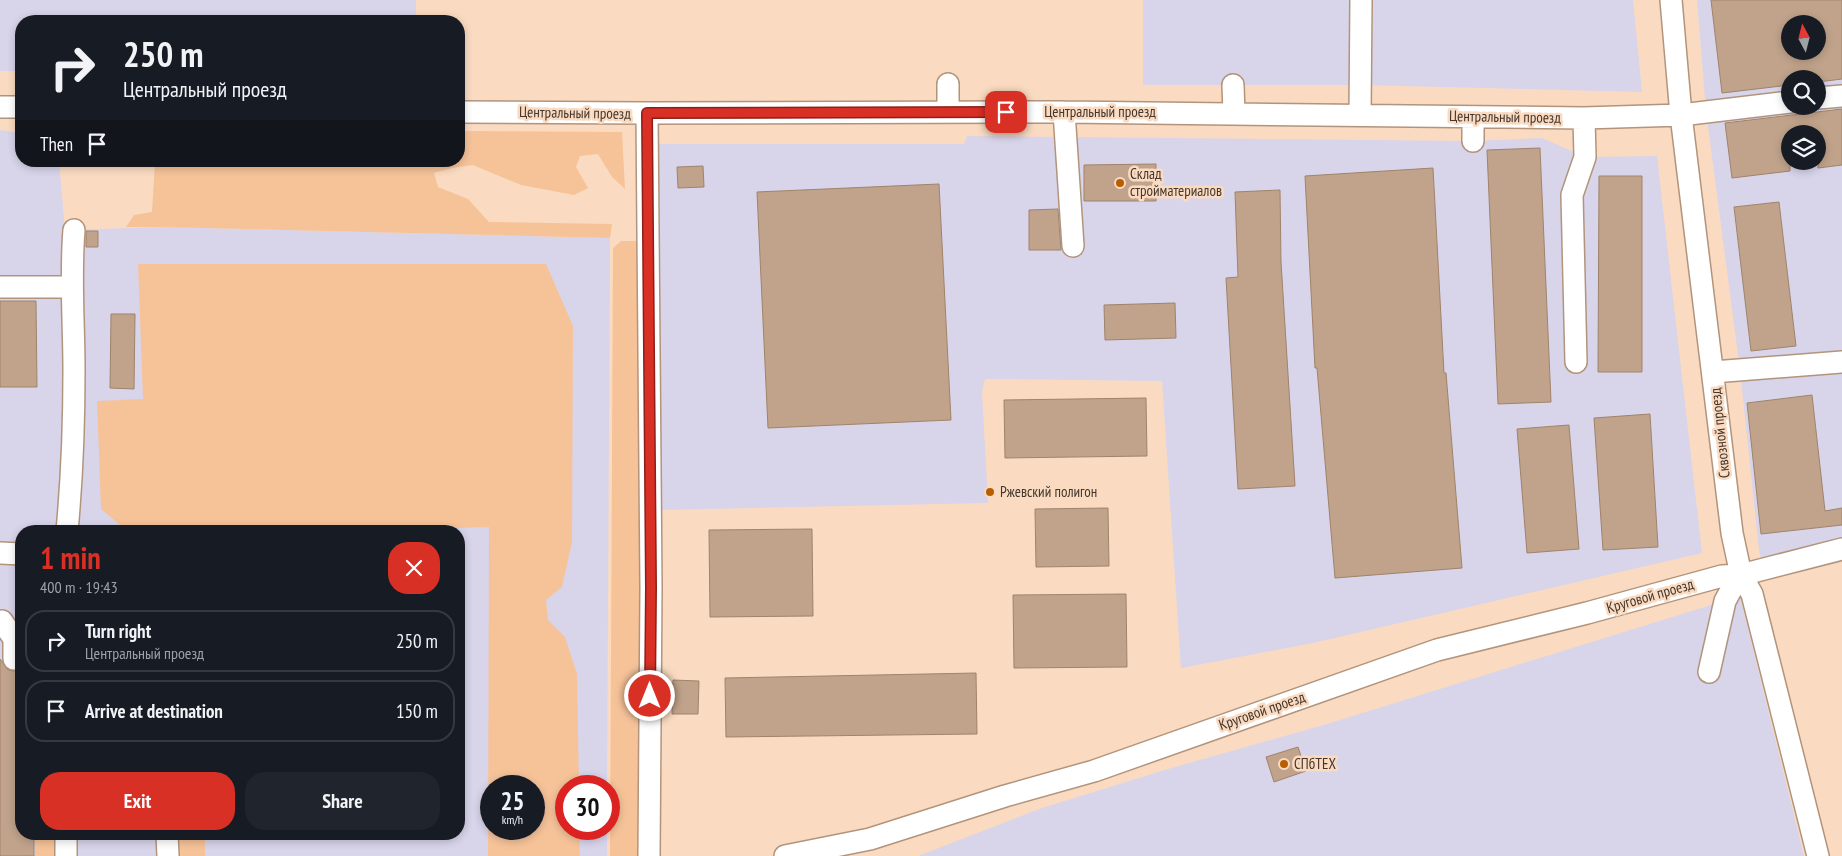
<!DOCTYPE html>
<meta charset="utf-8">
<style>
:root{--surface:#171b24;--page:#20242c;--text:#f1f3f6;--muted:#9ea1a6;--line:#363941;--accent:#d93025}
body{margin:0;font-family:"PT Sans Narrow",sans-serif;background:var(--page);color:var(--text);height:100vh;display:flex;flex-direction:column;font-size:19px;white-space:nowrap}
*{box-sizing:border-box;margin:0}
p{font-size:16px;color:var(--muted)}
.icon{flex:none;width:28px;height:28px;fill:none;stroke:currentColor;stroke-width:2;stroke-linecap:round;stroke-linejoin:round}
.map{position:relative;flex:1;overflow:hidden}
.details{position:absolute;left:15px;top:525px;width:450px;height:315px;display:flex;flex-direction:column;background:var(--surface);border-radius:20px;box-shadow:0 2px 8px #0003}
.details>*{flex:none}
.guide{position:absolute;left:15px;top:15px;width:450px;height:152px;border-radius:20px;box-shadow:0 2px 8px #0003;background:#171b24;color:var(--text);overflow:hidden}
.needle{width:32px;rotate:353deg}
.controls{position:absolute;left:1781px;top:15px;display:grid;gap:10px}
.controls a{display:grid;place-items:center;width:45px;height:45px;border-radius:50%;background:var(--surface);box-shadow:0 2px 8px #0003;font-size:25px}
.speed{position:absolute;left:480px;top:775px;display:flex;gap:10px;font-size:25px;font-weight:700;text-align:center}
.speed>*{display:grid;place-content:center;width:65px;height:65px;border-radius:50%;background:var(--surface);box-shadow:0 2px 8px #0003;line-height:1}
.speed small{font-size:12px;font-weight:400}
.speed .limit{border:8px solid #d22;background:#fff;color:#111}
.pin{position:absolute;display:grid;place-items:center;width:42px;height:42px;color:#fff;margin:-21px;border-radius:10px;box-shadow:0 2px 8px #0006}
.me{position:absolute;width:55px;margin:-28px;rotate:0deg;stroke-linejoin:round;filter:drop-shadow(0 0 4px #0008)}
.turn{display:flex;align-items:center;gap:18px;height:105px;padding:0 25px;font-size:22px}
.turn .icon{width:65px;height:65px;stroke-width:2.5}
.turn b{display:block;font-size:35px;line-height:42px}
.then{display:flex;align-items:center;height:48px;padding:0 25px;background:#0003;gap:10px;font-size:19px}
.round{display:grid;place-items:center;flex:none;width:52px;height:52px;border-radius:20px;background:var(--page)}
.headline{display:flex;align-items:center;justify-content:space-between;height:85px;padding:0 25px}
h1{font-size:30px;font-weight:700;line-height:38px;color:var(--accent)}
.action{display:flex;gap:10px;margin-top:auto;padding:10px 25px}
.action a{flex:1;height:58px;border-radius:20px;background:var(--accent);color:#fff;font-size:20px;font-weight:700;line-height:58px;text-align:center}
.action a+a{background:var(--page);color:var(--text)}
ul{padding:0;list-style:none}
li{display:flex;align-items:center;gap:15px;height:62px;margin:0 10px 8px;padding:0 15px;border:2px solid var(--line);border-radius:20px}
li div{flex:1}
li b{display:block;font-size:19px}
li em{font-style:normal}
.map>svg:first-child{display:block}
.industrial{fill:#d8d4ea;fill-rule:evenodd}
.green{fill:#f6c399;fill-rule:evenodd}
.building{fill:#c1a38b;stroke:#9f836b;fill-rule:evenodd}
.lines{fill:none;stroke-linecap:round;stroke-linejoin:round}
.minor-casing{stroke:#b2947c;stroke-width:24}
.minor{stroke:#fff;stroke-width:21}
.route-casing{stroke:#8d1f18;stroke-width:12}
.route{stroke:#d93025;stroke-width:9}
.poi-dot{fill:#b95e00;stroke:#fadbc1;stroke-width:2}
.labels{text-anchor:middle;stroke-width:5;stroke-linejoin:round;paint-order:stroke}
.street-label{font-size:15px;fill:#43362c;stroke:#fadbc1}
.poi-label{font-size:15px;fill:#43362c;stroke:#fadbc1;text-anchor:start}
</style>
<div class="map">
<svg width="1842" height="856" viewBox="0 0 1842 856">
<rect width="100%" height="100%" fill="#fadbc1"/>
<path class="industrial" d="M0,0H416V21H21V71H0Z
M1143,0H1633L1642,92L1360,85H1143Z
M1697,0H1842V541L1762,562L1759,550L1740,370L1706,111ZM1790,24H1818V51H1790ZM1790,79H1818V106H1790ZM1790,134H1818V161H1790Z
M0,130L21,133V161H59L65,230L161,227L610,238L607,786H566V829H607V856H0ZM21,531H459V834H21ZM491,786H534V829H491Z
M967,136L1473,141L1542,138L1585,157L1657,156L1702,553L1313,643L1181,668L1162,381L985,379L982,392L988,503L660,510V236L657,144H964Z
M1740,596L1804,856H918L1042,808L1168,769L1327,724Z"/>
<path class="green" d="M459,131L622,132L625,189L612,177L598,154L580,156L576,167L588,188L574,195L521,185L473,165L452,168L434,173L438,187L468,199L489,222L612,224L610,238L161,227H126L134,215L152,212L155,161H459Z
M621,241H638L642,856H610L613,248Z
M138,264H546L573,326L572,542L562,587L546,600L548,620L565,637L577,674L579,786H566V829H579L580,856H488L489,527L319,531H127L101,509L97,401L143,399ZM534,786V829H491V786Z
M35,834H65V856H35Z
M176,834H205V856H177Z"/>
<path class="building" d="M1711,0H1842V79L1818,82V79H1790V85L1722,93ZM1790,24H1818V51H1790Z
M1842,109V165L1818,168V134H1790V171L1732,178L1725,123Z
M1540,148L1551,402L1498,404L1487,150Z
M1156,164V201H1084V165Z
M703,166L704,187L678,188L677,167Z
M1433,168L1444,373H1446L1462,568L1335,578L1317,368H1315L1305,176Z
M1599,176H1642V372H1598Z
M939,184L951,420L768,428L757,192Z
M1280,190L1281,262L1295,486L1238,489L1226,278L1238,277L1235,192Z
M1779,202L1796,346L1751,351L1734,207Z
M1058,209L1061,250H1029V210Z
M86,231H98V247H86Z
M0,301H36L37,387H0Z
M1175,303L1176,338L1105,340L1104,305Z
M111,314H135L134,389L110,388Z
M1812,395L1825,511L1842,508V525L1761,534L1747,403Z
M1146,398L1147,456L1005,458L1004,400Z
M1650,414L1658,547L1603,550L1594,418Z
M1569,425L1579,549L1527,553L1517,429Z
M1108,508L1109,566L1036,567L1035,509Z
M812,529L813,616L710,617L709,530Z
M1126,594L1127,667L1014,668L1013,595Z
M0,659L8,670L14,671L21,669V834H34V856H0Z
M976,673L977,734L726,737L725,678Z
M673,680L699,681L698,714H672Z
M1298,747L1306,771L1274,782L1266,757Z"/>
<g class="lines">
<g class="minor-casing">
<path id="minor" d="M1671,0L1681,115L1732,533L1741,575L1752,594L1818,856
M948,84V112
M1233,85L1234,114
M1818,98L1842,96
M0,107H21
M459,112L647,113L1064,112L1584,118L1681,115L1790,102
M1064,112L1073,246
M647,113L651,587L649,856
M1360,115L1361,0
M1473,141V117
M0,287H71
M1576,362L1572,195L1585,157L1584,118
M1713,372L1842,362
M67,531C72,478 74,425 74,371C74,323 70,277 74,230
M0,553L21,554
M2,621L14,639V659
M1709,672L1725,601L1731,590
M66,834V856
M167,834L168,856
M785,856L870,839L1005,796L1094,771L1437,650L1587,613L1722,576L1741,575L1842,549"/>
</g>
<use href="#minor" class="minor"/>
</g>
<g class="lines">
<g class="route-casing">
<path id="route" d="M650,696L651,587L647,113L1006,112"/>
</g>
<use href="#route" class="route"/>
</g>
<g class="poi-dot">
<circle cx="1120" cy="183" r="5"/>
<circle cx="990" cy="492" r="5"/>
<circle cx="1284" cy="764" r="5"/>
</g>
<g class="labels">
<g class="street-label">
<text x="1100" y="117">Центральный проезд</text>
<text transform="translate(575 113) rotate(1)" y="5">Центральный проезд</text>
<text transform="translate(1505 117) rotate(1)" y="5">Центральный проезд</text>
<text transform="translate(1720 433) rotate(-96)" y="5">Сквозной проезд</text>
<text transform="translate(1650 596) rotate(-16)" y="5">Круговой проезд</text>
<text transform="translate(1262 711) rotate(-19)" y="5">Круговой проезд</text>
</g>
<g class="poi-label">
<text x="1130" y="179">Склад<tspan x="1130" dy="17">стройматериалов</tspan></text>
<text x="1000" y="497">Ржевский полигон</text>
<text x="1294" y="769">СПбТЕХ</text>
</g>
</g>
</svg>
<div class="controls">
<a><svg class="needle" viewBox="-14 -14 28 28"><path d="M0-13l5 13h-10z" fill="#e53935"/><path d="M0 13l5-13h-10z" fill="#9ea1a6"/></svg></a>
<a><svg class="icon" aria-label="search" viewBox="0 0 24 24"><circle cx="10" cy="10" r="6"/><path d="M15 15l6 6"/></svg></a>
<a><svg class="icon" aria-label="layers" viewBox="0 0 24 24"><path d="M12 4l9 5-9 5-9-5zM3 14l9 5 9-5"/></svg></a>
</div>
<div class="speed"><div>25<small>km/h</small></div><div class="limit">30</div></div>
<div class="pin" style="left:1006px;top:112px;background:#d93025"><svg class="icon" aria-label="arrive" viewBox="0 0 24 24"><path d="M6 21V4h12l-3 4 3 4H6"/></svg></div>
<svg class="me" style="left:650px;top:696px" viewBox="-20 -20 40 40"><circle r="17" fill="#d93025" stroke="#fff" stroke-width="3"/><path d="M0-11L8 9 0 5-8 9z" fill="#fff"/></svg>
<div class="guide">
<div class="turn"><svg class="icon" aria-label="right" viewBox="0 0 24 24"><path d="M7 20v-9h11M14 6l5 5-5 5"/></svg><div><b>250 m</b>Центральный проезд</div></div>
<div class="then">Then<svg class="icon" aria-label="arrive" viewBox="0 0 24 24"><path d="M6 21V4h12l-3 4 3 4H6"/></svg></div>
</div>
<section class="details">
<div class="headline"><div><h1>1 min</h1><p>400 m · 19:43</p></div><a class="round" style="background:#d93025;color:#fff"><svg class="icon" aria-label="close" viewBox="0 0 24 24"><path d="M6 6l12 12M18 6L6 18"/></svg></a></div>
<ul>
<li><svg class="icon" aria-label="right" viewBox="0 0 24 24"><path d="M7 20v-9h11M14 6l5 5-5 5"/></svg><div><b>Turn right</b><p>Центральный проезд</p></div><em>250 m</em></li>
<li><svg class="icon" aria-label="arrive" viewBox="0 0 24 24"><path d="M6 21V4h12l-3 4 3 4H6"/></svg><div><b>Arrive at destination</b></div><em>150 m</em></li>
</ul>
<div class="action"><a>Exit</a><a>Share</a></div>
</section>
</div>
